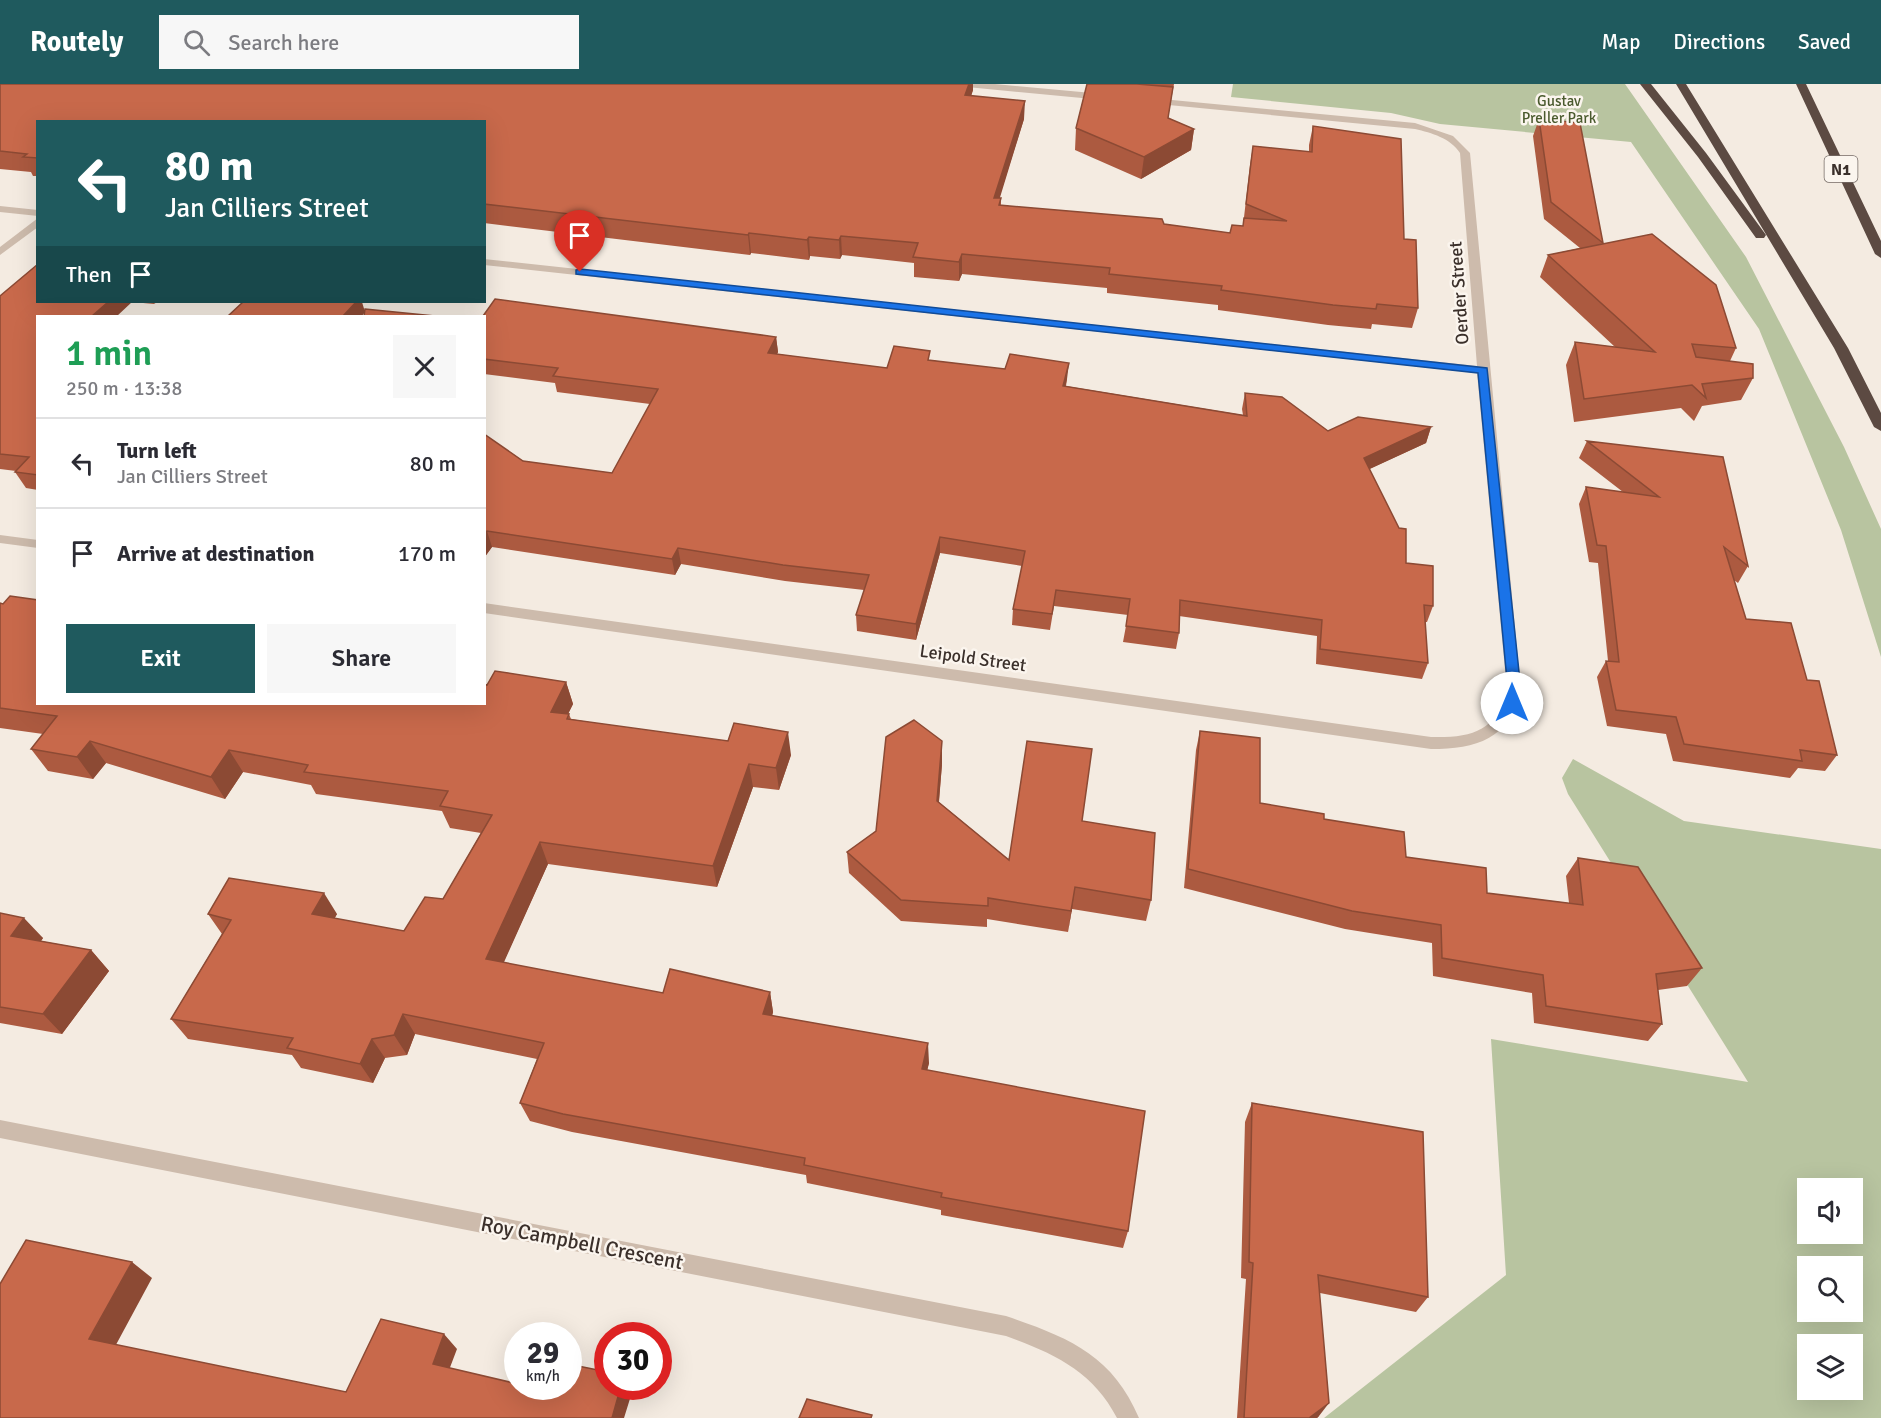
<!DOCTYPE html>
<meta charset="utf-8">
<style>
:root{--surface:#fff;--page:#f7f7f7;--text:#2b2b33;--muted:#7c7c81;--line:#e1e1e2;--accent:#1f5a5e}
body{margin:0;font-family:Signika,sans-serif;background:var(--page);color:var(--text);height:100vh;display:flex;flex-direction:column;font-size:22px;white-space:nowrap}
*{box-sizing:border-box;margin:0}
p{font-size:20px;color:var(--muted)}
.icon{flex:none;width:33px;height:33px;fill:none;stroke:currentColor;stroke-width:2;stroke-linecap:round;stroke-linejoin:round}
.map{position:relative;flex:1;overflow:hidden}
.drawer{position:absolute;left:36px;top:231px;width:450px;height:390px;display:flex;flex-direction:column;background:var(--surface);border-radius:0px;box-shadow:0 6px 24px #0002}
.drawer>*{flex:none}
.guide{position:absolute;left:36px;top:36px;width:450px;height:183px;border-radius:0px;box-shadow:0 6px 24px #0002;background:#1f5a5e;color:#fff;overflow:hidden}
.controls{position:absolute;left:1797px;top:1094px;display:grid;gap:12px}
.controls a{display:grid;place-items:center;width:66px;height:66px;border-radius:0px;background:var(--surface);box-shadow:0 6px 24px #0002;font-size:30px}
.speed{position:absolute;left:504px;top:1238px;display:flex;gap:12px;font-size:30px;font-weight:700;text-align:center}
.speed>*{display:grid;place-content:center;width:78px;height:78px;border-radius:50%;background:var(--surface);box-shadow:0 6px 24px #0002;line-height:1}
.speed small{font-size:15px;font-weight:400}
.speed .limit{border:9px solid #d22;background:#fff;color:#111}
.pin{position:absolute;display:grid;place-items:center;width:51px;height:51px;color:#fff;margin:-62px -26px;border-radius:50% 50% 50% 0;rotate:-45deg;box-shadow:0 0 6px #0007}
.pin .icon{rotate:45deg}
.me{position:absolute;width:66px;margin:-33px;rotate:0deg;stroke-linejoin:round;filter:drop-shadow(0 0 4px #0008)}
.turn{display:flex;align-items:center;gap:21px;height:126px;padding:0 30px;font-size:27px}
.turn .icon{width:78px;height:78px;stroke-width:2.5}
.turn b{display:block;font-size:42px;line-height:51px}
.then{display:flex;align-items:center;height:57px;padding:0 30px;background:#0003;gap:12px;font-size:22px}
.round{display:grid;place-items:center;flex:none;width:63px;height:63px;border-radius:0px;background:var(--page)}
.headline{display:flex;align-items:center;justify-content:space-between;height:102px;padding:0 30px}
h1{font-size:36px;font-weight:600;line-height:45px;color:#1e9e55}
.button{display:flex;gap:12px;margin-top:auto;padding:12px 30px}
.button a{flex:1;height:69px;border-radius:0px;background:var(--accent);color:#fff;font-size:24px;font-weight:600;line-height:69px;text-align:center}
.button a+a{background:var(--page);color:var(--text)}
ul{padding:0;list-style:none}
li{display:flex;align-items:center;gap:18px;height:90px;padding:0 30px;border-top:2px solid var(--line)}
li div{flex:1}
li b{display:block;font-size:22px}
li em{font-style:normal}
header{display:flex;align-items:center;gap:36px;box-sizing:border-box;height:84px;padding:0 30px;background:var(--accent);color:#fff}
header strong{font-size:28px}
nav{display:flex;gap:33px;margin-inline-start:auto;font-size:21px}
.search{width:420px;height:54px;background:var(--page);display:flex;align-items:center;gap:15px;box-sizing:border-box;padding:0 21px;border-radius:0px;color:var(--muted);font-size:22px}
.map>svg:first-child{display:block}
.green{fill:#b8c4a0;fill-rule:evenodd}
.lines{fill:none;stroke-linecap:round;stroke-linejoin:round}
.street{fill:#cdbbac;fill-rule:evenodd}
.highway{fill:#5c4a42;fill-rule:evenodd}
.wall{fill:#ac5a40}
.shaded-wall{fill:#8c4a34}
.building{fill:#c8694b;stroke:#8c4a34;stroke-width:1.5}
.route{fill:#1a73e8;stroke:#114b97;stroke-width:1.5}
.labels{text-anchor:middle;stroke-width:5;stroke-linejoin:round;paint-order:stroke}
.far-park-label{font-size:15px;fill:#4a5a2e;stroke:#fbf5ee}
.shield{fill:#fbf5ee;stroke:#756b66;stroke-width:1.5}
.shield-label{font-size:16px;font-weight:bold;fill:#3b302b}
.street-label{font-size:18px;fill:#3b302b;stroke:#fbf5ee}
.near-street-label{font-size:21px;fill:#3b302b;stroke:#fbf5ee}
</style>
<header>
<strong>Routely</strong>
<div class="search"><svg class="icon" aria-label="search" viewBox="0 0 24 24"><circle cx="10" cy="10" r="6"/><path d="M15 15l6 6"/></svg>Search here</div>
<nav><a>Map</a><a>Directions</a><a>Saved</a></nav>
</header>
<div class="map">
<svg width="1881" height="1334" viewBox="0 0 1881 1334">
<rect width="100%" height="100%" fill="#f4ebe1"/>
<path class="green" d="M1233,0H1625L1746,173L1844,363L1881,445V573L1841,446L1759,245L1631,58L1440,40L1391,29L1231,13Z
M1573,675L1684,737L1881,765V1334H1324L1506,1191L1491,955L1748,998L1568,710L1562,694ZM1808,1104H1852V1149H1808ZM1808,1182H1852V1227H1808ZM1808,1260H1852V1305H1808Z"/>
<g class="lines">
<path class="street" d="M963,0H995L1103,10L1108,13L1103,16L967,3Z
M1151,14L1415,39L1453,52L1470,69L1521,607C1509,655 1477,665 1431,665L484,529V519L1431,653C1470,654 1496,648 1507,607L1477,289L484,181V175L1477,282L1460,69C1450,54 1432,49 1415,45L1148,19V15Z
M0,122L38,126V132L0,128Z
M38,134V143L0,171V163Z
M0,451L38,456V464L0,459Z
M0,1036L1006,1232C1067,1253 1112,1270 1139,1334H1117C1093,1287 1053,1269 1006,1252L0,1054Z"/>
<path class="highway" d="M1640,0H1651L1706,69L1766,151L1764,154H1756L1698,73Z
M1676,0H1686L1848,264L1881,329V347L1874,343L1834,264Z
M1796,0H1806L1881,157V174L1875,170Z"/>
</g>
<path class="wall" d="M0,0H973V6L971,12L1024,35L999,114H1001V121L1164,140L1230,149L1243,142L1250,81L1253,62L1309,68V61L1313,42L1404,155L1418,224L1412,244L1372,240L1371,245L1328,241L1218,226V221L1107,209V204L962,190L959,197L914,193V179L842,171L840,175L810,172L809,176L751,169L750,171L484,139V38H38V92H33L31,88L0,85Z
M1087,0H1174L1168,34L1194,45L1191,66L1141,95L1075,66L1076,44Z
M1539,35L1603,159L1736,264L1730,277L1753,294L1741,316L1702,322L1694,337L1681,324L1574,338L1566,281L1575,258L1615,263L1540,193L1548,171L1580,164L1544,135L1533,52Z
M0,212L38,218H157L154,220L132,218L38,232V406L26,404L15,388L16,387L0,385Z
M484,232L776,253L778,268L777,270L887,284L930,276L1067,295L1066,302L1243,331L1242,325L1245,309L1328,347L1431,343L1426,359L1369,385L1406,479L1433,522L1427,538H1425L1428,579L1422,595L1316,580L1317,552L1179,532V549L1176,565L1123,558L1128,531L1054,522L1050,546L1012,541L1013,525L1022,482L940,469L916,556L857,547L856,531L864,506L785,497L681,480L675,491L492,463L484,474V350L523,377L612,389L650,320L557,308L555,299L484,290Z
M1587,357L1748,482L1738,499L1734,496L1746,535L1807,596L1837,671L1825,687L1798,684L1790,694L1673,677L1666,650L1607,642L1597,593L1606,577H1608L1598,479L1589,478L1579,420L1586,403L1623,408L1579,374Z
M0,519L3,520L38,620L566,598L573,620L568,630H569L571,635L791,671L779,706L753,703L717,803L548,780L503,879L663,909L770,908L773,928L772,932L929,979L927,986L1128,1147L1123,1164L941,1131V1126L807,1099L806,1091L572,1048L530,1037L520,1019L537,975L415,950L407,971L385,974L373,999L301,984L292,971L188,955L171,935L222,850L208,830H337L334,835L404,847L443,815L481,749L450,744L442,727L316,710L311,701L243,688L225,715L106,679L93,695L48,687L31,665L43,650L0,644Z
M1200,647L1260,719L1324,735L1487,809L1569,819L1566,792L1578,774L1702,884L1687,902L1658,906L1662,940L1648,957L1534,939L1532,909L1433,892L1432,859L1345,845L1184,804L1196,666Z
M942,680L939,718L1009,776L1082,737L1151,816L1146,837L1072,825L1068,848L987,835V843L901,837L849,789L847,768L876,747Z
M0,829L43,854L41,857L91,866L109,887L62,950L0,939Z
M1252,1019L1428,1213L1416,1228L1320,1209L1319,1332L1317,1334H1237L1246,1195L1241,1194L1245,1038Z"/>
<path class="shaded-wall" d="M969,0H973V6L965,30V11Z
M1025,17L1024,35L994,133V114Z
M1194,45L1191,66L1141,95L1144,73Z
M749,149L751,169L750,171L748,151Z
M841,152L842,171L840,175L839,156Z
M809,153L810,172L809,176L807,156Z
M962,170V190L959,197V178Z
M108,218H132L117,232H92Z
M356,218H362L365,228L362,232H343Z
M776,253L778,268L770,285L768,269Z
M1069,279L1067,295L1062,317L1063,302Z
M1431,343L1426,359L1359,390L1364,374Z
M487,447L492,463L484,474V450Z
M940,453V469L916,556V540Z
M678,464L681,480L675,491L672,475Z
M566,598L573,620L558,650L551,628Z
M788,648L791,671L779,706L776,684Z
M90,657L106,679L93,695L77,673Z
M942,657V680L937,739V717Z
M229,666L243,688L225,715L211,693Z
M749,680L753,703L717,803L713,782Z
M540,758L548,780L496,896L486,875Z
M1075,803L1072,825L1068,848L1071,827Z
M324,809L337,830L325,851L312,830Z
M24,834L43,854L30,873L11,852Z
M91,866L109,887L62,950L43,930Z
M770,908L773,928L767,950L763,930Z
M403,930L415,950L407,971L394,951Z
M372,955L385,974L373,999L360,980Z
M928,959L929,979L923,1004L922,985Z
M132,1178L152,1194L111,1270L89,1255Z
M444,1250L457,1265L446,1294L433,1280Z
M621,1302H631L633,1305L624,1334H612Z
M1329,1319L1319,1332L1317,1334H1309Z"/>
<path class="building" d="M0,0H969L965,11L1025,17L994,114H1001L999,121L1162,135L1164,140L1230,149L1232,141L1243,142L1244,134L1287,137L1246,120L1253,62L1312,68L1313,42L1401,55L1404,155L1416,156L1418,224L1377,220L1376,225L1333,221L1221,206L1222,202L1109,190L1110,184L962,170L959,178L913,173L918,159L841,152L839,156L809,153L807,156L749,149L748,151L484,120V38H38V74L23,73L27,70L0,67Z
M1087,0H1137L1173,3L1168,34L1194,45L1144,73L1076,44Z
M1539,35L1580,39L1603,159L1551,118Z
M1652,150L1716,201L1736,264L1692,260L1696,273L1753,280V294L1702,300L1706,314L1692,301L1584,315L1575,258L1655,268L1548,171Z
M38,180V218H108L92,232H38V391L15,388L29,373L0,370V212Z
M495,215L776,253L768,269L887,284L894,262L930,267L928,276L1005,285L1010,270L1069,279L1063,302L1247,332L1245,309L1282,313L1328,347L1358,333L1431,343L1364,374L1399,444L1406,445V479L1433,482V522L1424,521L1428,579L1320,565L1322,536L1180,516L1179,549L1126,542L1130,515L1056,506L1052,530L1013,525L1025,467L940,453L916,540L856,531L869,491L783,481L678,464L672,475L487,447L484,450V350L523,377L612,389L658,305L553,292L558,284L484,275V232H483Z
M243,218H356L343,232H228Z
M365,225L435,232H364Z
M1587,357L1723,373L1748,482L1724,463L1746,535L1791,539L1807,596L1819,597L1837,671L1800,666L1802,677L1684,660L1676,633L1616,626L1606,577L1619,578L1606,462L1597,461L1586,403L1659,413Z
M10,512L38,516V620H484V600L487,601L495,587L566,598L551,628L569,630L567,635L728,657L734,639L788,648L776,684L749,680L713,782L540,758L486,875L663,909L670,885L770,908L763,930L928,959L922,985L1145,1027L1128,1147L941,1113L942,1109L804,1081L805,1074L563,1030L520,1019L544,959L403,930L394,951L372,955L360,980L287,964L293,954L171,935L231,836L208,830L229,794L324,809L312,830L404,847L425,813L443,815L492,731L440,722L448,707L304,688L308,681L229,666L211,693L90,657L77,673L31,665L57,632L0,624V519L3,520Z
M914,636L942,657L937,717L1009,776L1027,657L1092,665L1082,737L1155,749L1151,816L1075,803L1071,827L988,814V822L901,816L847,768L876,747L886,653Z
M1200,647L1260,654V719L1324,730V735L1404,748L1406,773L1486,784L1487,809L1583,821L1578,774L1638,783L1702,884L1656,890L1662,940L1546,922L1543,891L1442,874L1441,841L1352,827L1188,785Z
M0,829L24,834L11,852L91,866L43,930L0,923Z
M1252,1019L1423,1048L1428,1213L1318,1191L1329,1319L1309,1334H1244L1253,1179L1249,1178Z
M26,1156L132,1178L89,1255L346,1308L381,1235L444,1250L433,1280L518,1300V1302H525L534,1304L535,1302H568V1280L608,1288V1302H621L612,1334H0V1200Z
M807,1315L872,1331L871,1334H799Z"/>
<path class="route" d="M580,185L1487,284L1521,607L1519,619L1512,624L1506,619L1508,607L1478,289L576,190V186Z"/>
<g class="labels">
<g class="far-park-label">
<text x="1559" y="22">Gustav<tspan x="1559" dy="17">Preller Park</tspan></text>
</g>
<rect class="shield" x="1824.5" y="72" width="33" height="26" rx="4.5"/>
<g class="shield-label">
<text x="1841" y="91">N1</text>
</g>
<g class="street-label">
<text transform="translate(1459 209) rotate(-94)" y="6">Oerder Street</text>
<text transform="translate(973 574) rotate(8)" y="6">Leipold Street</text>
</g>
<g class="near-street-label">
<text transform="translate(582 1159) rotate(11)" y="7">Roy Campbell Crescent</text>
</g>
</g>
</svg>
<div class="controls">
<a><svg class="icon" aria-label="sound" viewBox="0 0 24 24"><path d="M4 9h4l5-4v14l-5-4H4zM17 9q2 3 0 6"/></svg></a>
<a><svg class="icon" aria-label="search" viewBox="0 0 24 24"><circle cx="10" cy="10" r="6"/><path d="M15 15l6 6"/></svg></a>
<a><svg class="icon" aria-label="layers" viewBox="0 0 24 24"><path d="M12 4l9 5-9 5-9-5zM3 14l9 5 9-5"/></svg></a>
</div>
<div class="speed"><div>29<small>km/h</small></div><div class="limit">30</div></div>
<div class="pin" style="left:580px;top:188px;background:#d93025"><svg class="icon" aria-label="arrive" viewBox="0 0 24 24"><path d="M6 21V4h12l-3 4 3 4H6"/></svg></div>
<svg class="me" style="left:1512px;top:619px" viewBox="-20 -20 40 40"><circle r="19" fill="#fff"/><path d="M0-13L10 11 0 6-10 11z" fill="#1a73e8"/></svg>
<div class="guide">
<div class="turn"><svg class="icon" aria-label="left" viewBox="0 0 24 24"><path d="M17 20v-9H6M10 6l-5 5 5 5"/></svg><div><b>80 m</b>Jan Cilliers Street</div></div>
<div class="then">Then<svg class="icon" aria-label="arrive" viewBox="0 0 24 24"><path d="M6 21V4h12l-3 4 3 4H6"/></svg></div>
</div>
<section class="drawer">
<div class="headline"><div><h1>1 min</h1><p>250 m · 13:38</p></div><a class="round"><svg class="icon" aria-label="close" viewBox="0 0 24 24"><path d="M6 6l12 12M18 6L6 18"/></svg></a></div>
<ul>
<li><svg class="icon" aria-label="left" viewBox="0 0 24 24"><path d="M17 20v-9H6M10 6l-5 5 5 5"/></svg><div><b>Turn left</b><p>Jan Cilliers Street</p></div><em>80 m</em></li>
<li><svg class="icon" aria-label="arrive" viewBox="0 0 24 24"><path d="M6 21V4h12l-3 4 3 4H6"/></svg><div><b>Arrive at destination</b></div><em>170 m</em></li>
</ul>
<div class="button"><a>Exit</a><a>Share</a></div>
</section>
</div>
